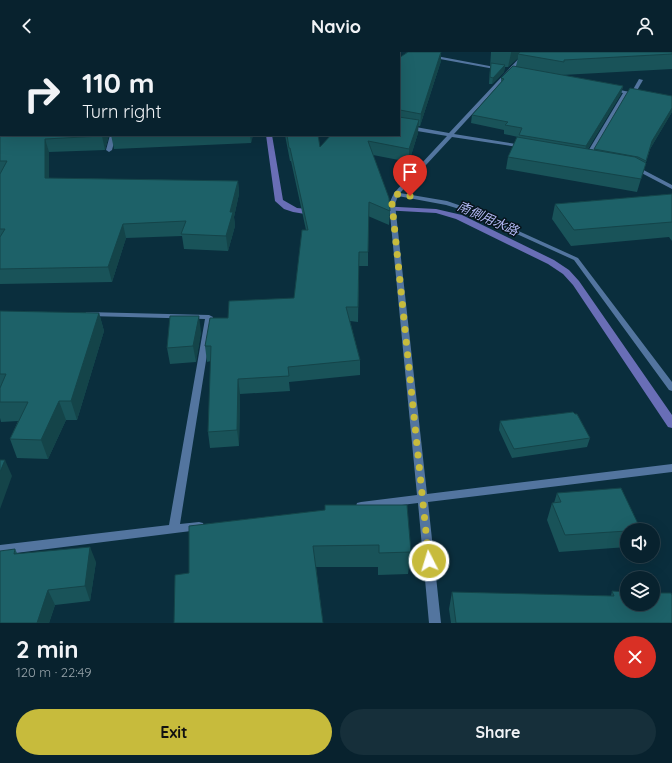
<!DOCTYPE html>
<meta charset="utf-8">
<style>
:root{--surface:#08222e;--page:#162f3a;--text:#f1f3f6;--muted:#98a4aa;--line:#293f4a;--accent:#c7bb3c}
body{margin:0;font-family:Quicksand,"Noto Sans JP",sans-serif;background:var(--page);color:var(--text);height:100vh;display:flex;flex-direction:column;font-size:15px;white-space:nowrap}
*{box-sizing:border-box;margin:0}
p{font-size:13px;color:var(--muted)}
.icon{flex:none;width:22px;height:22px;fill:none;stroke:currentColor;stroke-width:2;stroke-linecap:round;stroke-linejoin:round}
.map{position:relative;height:571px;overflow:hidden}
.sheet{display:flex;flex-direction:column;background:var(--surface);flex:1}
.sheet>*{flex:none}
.hud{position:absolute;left:0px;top:0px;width:400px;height:84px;box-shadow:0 4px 16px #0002,0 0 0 1px var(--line);background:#08222e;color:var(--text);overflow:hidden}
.controls{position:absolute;left:620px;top:471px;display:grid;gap:8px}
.controls a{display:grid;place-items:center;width:40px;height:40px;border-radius:50%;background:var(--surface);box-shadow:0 4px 16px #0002,0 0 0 1px var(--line);font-size:20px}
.pin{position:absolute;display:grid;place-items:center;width:34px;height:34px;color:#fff;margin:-41px -17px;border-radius:50% 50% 50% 0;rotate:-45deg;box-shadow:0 0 4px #0007}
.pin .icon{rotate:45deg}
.me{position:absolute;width:44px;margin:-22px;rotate:355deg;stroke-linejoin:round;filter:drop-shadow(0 0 3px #0008)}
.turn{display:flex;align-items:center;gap:14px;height:84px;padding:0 16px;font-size:18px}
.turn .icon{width:52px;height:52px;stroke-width:2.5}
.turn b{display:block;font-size:28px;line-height:34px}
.round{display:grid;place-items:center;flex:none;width:42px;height:42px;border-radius:21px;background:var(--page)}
.headline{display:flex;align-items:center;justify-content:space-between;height:68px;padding:0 16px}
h1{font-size:24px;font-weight:800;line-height:30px}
.action{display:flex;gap:8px;margin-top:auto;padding:8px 16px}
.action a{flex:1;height:46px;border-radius:24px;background:var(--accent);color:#111;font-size:16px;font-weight:800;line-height:46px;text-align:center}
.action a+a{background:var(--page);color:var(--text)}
header{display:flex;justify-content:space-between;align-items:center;height:52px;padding:0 16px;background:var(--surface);font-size:18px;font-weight:800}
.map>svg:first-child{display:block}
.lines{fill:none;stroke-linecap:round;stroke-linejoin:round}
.stream{fill:#696eb6;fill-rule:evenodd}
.lane{fill:#53759f;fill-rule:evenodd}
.street{fill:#53759f;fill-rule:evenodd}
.highway{fill:#c9daef;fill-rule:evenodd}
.wall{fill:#195359}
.shaded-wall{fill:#144449}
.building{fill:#1d6168;stroke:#144449}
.route{stroke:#c7bb3c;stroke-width:7;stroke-dasharray:0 12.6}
.labels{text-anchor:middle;stroke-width:3;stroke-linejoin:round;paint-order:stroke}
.water-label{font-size:13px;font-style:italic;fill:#b3b9f5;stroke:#06141b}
</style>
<header><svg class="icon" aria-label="back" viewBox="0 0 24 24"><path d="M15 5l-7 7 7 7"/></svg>Navio<svg class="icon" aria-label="person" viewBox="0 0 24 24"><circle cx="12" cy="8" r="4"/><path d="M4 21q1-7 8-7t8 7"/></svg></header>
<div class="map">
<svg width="672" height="571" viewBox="0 0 672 571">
<rect width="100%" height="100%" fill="#0a2e3d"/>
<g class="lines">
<path class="stream" d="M238,0H244V1H238Z
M266,83H272L283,148L297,156L318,158V162H305L293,160L284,157L275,149Z
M379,154L436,157L462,163L554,208L569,218L579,229L672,363V376L668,375L573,233L563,222L548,212L456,167L436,161L382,158H379Z"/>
<path class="lane" d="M639,27L643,28L635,42H631V41Z"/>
<path class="street" d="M252,0H256V1H252Z
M525,0H529L454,82L522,93L524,94V96L452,85L400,141L447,149L470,157L578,206L672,330V339L669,338L574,208L466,159L446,153L398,144L395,152L427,442L672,412V420L428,450L441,571H429L418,451L361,458L357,457L356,454L357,451L361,450L417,443L389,152L394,141L447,84L399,76V72L449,81Z
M431,3L500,16L502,17L500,18L429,5V3Z
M610,36L640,42L638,43L628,41L590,106L585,107L584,106L623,41L610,38Z
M0,64H1V68H0Z
M110,83H116L112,98L109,100L106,98Z
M634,113L672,133V137L632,116V114Z
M86,260L209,263L213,265L180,472L199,470L203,471L204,474L203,477L199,478L0,503V493L169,473L205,267L89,264H86L85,262Z"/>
<path class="highway" d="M19,0H25V1H19Z"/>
</g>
<path class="wall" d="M144,0H225V1H145Z
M408,0H441V9L420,74H418V81L409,110L373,103L390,159L389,173L368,164V214H359L358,270L350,269L360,308V323L289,330L290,339L240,342L239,394L210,396L208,380L211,309L207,310L205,294L228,266L294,246L306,178L291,109H290L285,83H318L320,95L399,83V6Z
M491,0H672V17L562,23L623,34L621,42L588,97L594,98V97L672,44V60L650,97L637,140L506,117L508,105L518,85L504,82V78L471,71L472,63L501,30V26L516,14L518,6L508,15H505L504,20L492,32H489Z
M0,21H1V62H0Z
M0,74L109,83L105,98L49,100V126L238,129L239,142L234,165L235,174L228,199L184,197L182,184L126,186L112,230L0,232Z
M111,83H253L251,91L114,97Z
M672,142V189L669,185L571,194L552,167L555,152Z
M0,259L99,261L104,279L77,368H66L48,407L17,406L10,387L18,369L1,370L0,366Z
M201,280L196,310L170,312L167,296Z
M500,369L590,386L587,395L512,406L499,378Z
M557,441L627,478V495L559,500L547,468L552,451H554Z
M325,458L411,500L408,522L378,523V515H316L323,571H174L189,521Z
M15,497L17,501L96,510L90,549L55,553L49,571H0Z
M612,539L672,571H451L449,557L452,540L611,544Z"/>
<path class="shaded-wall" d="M112,0H118L117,1H112Z
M441,0V9L420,74L421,62Z
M511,0H523L518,2V6L508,15L511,1Z
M505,13L504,20L492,32L493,26Z
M623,34L621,42L584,103L586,94Z
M672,56V60L650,97L644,117L652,89Z
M419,68L418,81L409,110V97Z
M102,83H109L105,98L102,84Z
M250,83H253L251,91Z
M45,87L49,100V140L45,126Z
M238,129L239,142L234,165L235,174L228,199L226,184L230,160Z
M123,172L126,186L112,230L108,215Z
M99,261L104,279L77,368L71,349Z
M199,264L201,280L196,310L193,294Z
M238,327L240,342L239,394L237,378Z
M59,349L66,368L48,407L41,388Z
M5,408L12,424L0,457V420Z
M90,495L96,510L90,549L85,534Z
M48,538L55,553L49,571H37Z"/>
<path class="building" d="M92,0H112V1H91Z
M156,0H225V1H158Z
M408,0H441L421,62L400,58L399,59V6Z
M520,0H672V2L564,8V10L518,2Z
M491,11L505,13L493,26L490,25Z
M513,14L623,34L586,94L519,83L522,76L505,73L508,70L472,63L504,27L501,26Z
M0,21H1V49H0Z
M630,36L672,44V56L652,89L646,109L638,105L594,97Z
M399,63V65L419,68L409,97L368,89L389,146L390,159L369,150L368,200H359L358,255H346L360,308L288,315L289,324L238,327L237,378L208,380L211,294H205L210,266H228L229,249L294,246L302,178H308L290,96H289L287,83H318L320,95L331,83H399Z
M1,72V83H102V84L45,87V126L238,129L230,160H233L226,184L181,182L186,169L123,172L108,215L0,217V185L5,177H0V122L7,109H0V74Z
M111,83H136L111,84Z
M517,85L635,105L646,111L641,127L508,105Z
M672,142V170L574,178L555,152Z
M0,259L99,261L71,349H59L41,388L10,387L28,350H0V336L6,322H0Z
M170,264H199L193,294L167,296Z
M573,360L575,362H577L590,386L514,397L500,369Z
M0,408H5L0,420Z
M621,436L641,478H627V479L565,483L552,451L561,450L557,441Z
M325,453H407L411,500L379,501V493L313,494L323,571H174L175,523L189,521V474L325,458Z
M90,495L85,534L48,538L37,571H0V499L15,497L14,502Z
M612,539L627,540V552H653V541H671L672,543V571H456L452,540L614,544Z"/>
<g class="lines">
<path class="route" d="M410,144L396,142L392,152L429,509"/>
</g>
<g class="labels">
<g class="water-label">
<text transform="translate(488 166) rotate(24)" y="5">南側用水路</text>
</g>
</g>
</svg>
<div class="controls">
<a><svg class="icon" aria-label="sound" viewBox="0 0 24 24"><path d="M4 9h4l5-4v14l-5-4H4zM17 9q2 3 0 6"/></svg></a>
<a><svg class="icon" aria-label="layers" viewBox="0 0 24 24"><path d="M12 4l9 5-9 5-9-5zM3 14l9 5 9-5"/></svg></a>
</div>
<div class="pin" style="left:410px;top:144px;background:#d93025"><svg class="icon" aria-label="arrive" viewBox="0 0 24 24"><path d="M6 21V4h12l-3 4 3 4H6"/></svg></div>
<svg class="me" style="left:429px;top:509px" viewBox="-20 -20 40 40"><circle r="17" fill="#c7bb3c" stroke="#fff" stroke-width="3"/><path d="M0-11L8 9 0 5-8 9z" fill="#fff"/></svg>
<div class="hud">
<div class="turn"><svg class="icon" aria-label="right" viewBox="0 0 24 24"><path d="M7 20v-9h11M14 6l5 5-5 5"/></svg><div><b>110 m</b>Turn right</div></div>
</div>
</div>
<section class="sheet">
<div class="headline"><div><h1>2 min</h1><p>120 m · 22:49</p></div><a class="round" style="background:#d93025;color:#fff"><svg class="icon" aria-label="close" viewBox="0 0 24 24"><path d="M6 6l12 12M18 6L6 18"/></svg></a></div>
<div class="action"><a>Exit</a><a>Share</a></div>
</section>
